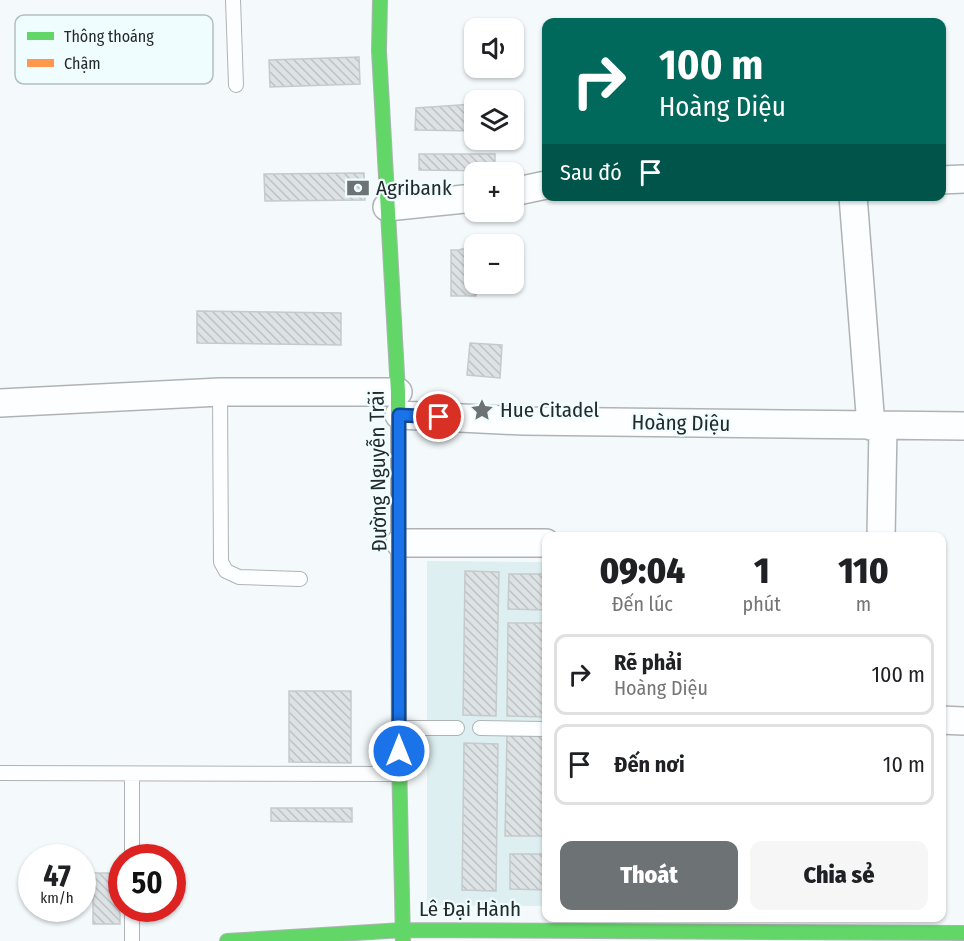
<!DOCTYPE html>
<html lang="vi">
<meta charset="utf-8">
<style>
:root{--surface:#fff;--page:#f6f6f6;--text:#202124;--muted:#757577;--line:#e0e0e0;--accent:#6d7374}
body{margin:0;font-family:"Fira Sans Condensed",sans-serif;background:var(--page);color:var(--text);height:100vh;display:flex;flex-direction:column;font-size:22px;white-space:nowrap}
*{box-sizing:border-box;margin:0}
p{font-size:20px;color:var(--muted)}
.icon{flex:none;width:33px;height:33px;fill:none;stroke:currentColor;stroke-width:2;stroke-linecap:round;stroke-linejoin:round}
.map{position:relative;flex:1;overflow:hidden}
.drawer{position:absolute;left:542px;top:532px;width:404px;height:390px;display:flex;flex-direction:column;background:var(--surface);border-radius:12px;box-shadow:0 2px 4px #0004}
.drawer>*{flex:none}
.banner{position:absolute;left:542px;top:18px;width:404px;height:183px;border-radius:12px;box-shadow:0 2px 4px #0004;background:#00695c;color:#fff;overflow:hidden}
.controls{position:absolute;left:464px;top:18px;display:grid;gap:12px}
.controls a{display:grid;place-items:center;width:60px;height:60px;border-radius:12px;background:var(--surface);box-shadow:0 2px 4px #0004;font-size:30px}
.speed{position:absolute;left:18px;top:844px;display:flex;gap:12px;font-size:30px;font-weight:700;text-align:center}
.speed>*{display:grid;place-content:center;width:78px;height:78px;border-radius:50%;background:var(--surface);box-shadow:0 2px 4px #0004;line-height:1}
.speed small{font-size:15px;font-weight:400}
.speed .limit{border:9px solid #d22;background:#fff;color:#111}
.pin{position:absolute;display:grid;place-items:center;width:51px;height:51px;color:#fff;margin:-26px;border:3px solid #fff;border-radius:50%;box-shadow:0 2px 6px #0007}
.me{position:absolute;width:66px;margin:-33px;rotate:0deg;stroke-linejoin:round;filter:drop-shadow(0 0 4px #0008)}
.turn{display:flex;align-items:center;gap:21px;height:126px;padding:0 18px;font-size:27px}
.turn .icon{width:78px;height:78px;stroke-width:2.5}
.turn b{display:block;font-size:42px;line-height:51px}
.then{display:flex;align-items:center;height:57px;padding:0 18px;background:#0003;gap:12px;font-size:22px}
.eta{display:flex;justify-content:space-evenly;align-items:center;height:102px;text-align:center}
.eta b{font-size:36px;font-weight:800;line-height:42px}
.action{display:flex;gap:12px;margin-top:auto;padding:12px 18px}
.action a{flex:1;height:69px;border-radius:12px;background:var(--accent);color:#fff;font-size:24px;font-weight:800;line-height:69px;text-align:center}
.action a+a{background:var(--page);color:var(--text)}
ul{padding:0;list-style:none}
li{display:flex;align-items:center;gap:18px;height:81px;margin:0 12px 9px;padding:0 6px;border:3px solid var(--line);border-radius:12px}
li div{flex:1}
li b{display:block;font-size:22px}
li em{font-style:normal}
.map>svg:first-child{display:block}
.built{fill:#deeff2}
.building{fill:url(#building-back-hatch);stroke:#c5cacc;stroke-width:1.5}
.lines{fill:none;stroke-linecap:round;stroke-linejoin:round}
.lane-casing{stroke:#aeb4b4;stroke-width:16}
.street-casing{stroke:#aeb4b4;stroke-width:30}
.fast-casing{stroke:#aeb4b4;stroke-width:16}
.slow-casing{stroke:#aeb4b4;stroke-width:16}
.lane{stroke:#fdfeff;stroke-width:14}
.street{stroke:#fdfeff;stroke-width:27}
.fast{stroke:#63d668;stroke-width:14}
.slow{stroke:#ff974d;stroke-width:14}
.route-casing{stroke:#114b97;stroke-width:15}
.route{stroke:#1a73e8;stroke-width:10}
.labels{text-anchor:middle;stroke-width:4.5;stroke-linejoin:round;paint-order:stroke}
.poi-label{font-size:21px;fill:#242a2b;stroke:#f0fdff;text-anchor:start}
.street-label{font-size:21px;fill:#242a2b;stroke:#f0fdff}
.key{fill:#f0fdff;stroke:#b3bebf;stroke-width:1.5}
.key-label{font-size:16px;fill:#242a2b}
</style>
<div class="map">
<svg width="964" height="941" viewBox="0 0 964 941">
<defs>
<pattern id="building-back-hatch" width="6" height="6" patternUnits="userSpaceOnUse" patternTransform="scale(1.5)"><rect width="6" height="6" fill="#dde2e4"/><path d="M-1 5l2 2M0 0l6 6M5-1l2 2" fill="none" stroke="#bec2c4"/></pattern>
</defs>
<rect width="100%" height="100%" fill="#f4fafc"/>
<path class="built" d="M427,561L546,562V906L427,905Z"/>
<path class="building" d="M359,57L360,84L270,87L269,60Z
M474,104V131L415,130L416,108Z
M419,154H495V171L419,170Z
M364,173L365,200L265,201L264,174Z
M461,249H473L474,284H477L476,296H451V250H461Z
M197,311L341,313V345L197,343Z
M470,343L502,345L500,378L467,375Z
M465,571L499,572L496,716L463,715Z
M509,574H546V610L508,609Z
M508,623H546V717L507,716Z
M289,691H351V763L289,762Z
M507,735L546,736V836H505Z
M464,743L498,744L496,891L462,890Z
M271,808H352V822L271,821Z
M510,854H546V890L510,889Z
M93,873H120V924H93Z"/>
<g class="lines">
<g class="lane-casing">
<path id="lane" d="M233,0L236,85
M220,392L221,562L226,571L239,577L300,579
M399,728H457
M480,728L546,729
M0,773L399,774
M132,774V858
M132,909V941"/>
</g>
<g class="street-casing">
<path id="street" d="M940,180L964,179
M513,192L546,185
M853,196L871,426
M387,207L474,198
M0,403L220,392H398
M399,415L523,421L964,426
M881,537L883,426
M400,543H546
M940,720L964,721"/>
</g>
<g class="fast-casing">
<path id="fast" d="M380,0L379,51L398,392V529
M399,757L403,941
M227,941L403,930L964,933"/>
</g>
<g class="slow-casing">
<path id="slow" d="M398,529L399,757"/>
</g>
<use href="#lane" class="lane"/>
<use href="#street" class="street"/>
<use href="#fast" class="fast"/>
<use href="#slow" class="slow"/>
</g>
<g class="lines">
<g class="route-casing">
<path id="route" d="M399,751V415L439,417"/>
</g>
<use href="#route" class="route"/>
</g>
<defs>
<g id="bank-bare" transform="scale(1.8)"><path d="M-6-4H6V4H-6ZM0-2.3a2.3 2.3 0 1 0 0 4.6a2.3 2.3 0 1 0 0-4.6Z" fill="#6d7374" stroke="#f0fdff" stroke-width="2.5" paint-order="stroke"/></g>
<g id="sight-bare" transform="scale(1.8)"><path d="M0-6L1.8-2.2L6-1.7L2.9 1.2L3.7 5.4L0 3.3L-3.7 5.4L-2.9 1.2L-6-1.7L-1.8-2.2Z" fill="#6d7374" stroke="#f0fdff" stroke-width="2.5" paint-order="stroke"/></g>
</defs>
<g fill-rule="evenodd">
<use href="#bank-bare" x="358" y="188"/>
<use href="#sight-bare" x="482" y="410"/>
</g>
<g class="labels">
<g class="poi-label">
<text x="376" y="195">Agribank</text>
<text x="500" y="417">Hue Citadel</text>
</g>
<g class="street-label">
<text transform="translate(681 423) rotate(1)" y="7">Hoàng Diệu</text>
<text transform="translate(378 471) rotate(-91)" y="7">Đường Nguyễn Trãi</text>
<text x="470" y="916">Lê Đại Hành</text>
</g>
</g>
<rect x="15" y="15" width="198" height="69" rx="9" class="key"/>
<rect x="27" y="32" width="27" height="8" fill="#63d668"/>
<rect x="27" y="59" width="27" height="8" fill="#ff974d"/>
<g class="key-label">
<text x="64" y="42">Thông thoáng</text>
<text x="64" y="69">Chậm</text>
</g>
</svg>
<div class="controls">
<a><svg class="icon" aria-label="sound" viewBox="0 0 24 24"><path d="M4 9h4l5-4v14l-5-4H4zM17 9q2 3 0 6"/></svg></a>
<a><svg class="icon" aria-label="layers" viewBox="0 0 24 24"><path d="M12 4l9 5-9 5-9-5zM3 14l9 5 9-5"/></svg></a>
<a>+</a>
<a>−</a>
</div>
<div class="speed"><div>47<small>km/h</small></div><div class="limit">50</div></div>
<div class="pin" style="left:439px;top:417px;background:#d93025"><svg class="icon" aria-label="arrive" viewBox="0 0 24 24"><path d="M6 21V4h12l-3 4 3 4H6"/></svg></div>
<svg class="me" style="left:399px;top:751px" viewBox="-20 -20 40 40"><circle r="17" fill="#1a73e8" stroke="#fff" stroke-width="3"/><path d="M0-11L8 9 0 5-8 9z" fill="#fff"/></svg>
<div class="banner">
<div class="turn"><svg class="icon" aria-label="right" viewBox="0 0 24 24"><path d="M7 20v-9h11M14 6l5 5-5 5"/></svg><div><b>100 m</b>Hoàng Diệu</div></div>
<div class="then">Sau đó<svg class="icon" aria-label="arrive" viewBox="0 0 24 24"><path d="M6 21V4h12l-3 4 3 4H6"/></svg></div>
</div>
<section class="drawer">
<div class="eta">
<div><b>09:04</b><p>Đến lúc</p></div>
<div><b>1</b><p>phút</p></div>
<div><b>110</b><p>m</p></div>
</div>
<ul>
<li><svg class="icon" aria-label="right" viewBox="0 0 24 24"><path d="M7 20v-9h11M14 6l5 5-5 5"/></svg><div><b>Rẽ phải</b><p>Hoàng Diệu</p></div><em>100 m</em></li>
<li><svg class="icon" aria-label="arrive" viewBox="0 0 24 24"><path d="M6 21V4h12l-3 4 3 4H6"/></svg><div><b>Đến nơi</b></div><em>10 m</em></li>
</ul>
<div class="action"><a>Thoát</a><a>Chia sẻ</a></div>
</section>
</div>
